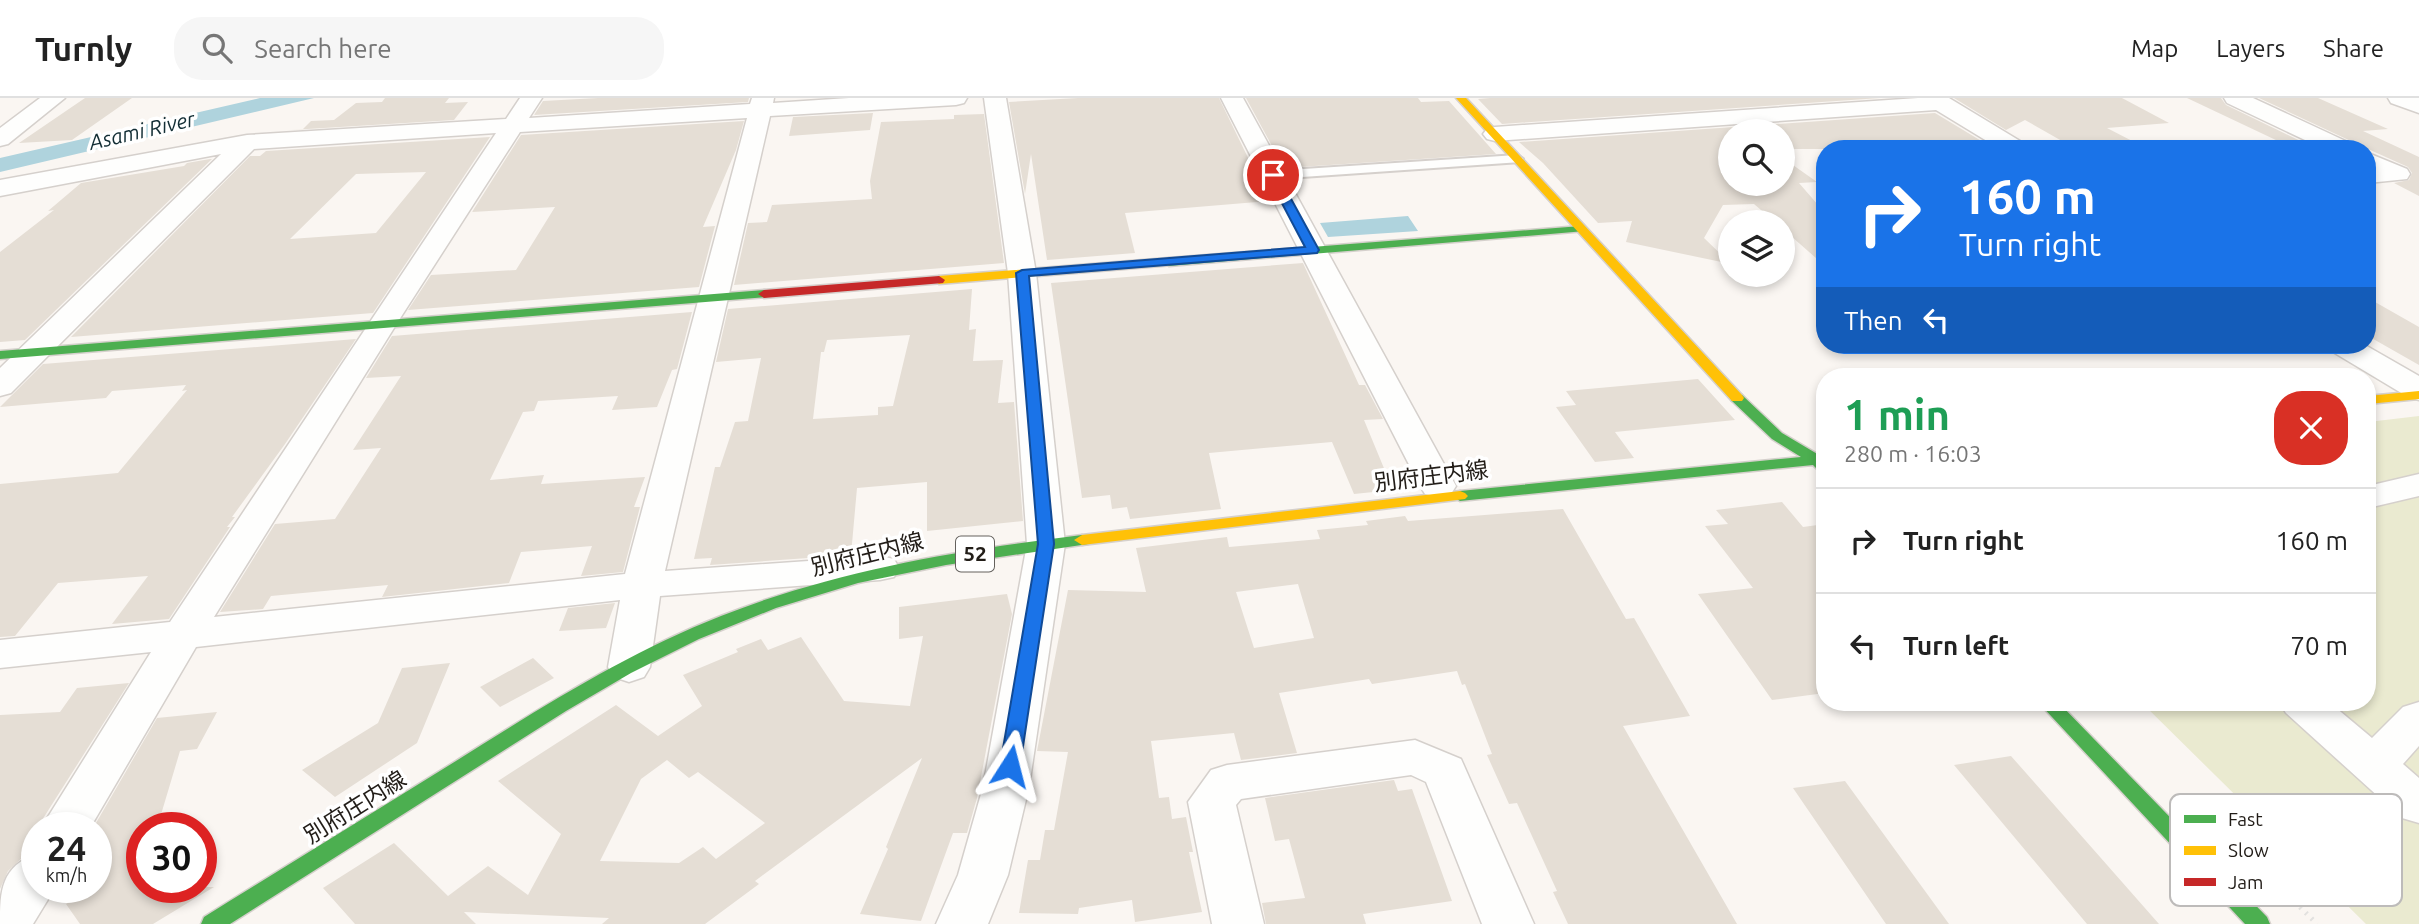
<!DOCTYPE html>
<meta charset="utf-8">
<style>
:root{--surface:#fff;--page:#f6f6f6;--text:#222;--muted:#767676;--line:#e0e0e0}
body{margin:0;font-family:Ubuntu,"Noto Sans JP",sans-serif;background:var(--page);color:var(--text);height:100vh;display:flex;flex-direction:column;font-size:26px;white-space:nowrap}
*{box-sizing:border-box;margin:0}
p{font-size:23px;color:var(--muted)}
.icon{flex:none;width:38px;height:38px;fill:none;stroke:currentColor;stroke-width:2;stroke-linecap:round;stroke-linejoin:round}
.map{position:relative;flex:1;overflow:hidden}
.sheet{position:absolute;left:1816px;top:270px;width:560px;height:343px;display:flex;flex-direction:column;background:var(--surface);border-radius:28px;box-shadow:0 4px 10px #0003}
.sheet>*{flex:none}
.guide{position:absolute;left:1816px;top:42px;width:560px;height:214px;border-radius:28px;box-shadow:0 4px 10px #0003;background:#1a73e8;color:#fff;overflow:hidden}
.tools{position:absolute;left:1718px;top:21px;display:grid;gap:14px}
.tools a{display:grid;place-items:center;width:77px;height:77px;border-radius:50%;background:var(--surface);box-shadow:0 4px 10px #0003;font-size:35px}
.speed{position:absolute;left:21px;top:714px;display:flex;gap:14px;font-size:35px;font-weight:700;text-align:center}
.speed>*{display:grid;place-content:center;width:91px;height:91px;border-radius:50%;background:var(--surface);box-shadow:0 4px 10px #0003;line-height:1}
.speed small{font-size:18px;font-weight:400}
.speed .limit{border:10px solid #d22;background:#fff;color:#111}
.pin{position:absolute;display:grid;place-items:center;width:60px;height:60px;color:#fff;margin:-30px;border:4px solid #fff;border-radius:50%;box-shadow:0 2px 7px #0007}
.me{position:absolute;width:77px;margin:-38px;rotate:9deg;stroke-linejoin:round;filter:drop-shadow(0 0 5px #0008)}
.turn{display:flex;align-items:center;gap:24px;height:147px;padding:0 28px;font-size:32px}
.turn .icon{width:91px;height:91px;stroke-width:2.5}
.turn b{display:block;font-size:49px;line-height:60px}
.then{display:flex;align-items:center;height:66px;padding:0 28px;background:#0003;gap:14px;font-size:26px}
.round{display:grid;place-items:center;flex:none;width:74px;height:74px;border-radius:28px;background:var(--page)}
.summary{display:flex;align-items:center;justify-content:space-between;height:119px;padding:0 28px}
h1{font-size:42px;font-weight:700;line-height:52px;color:#1e9e55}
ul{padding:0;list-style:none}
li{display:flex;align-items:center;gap:21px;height:105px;padding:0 28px;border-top:2px solid var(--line)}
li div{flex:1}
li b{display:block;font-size:26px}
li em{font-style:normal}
header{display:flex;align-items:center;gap:42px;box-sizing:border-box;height:98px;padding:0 35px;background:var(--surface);border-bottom:2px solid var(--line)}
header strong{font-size:33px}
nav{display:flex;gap:38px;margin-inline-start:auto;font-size:24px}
.search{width:490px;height:63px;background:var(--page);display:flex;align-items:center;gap:18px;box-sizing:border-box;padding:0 24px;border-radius:28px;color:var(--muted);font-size:26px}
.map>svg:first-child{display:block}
.green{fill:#eaead0}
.water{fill:#afd3dd}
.building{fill:#e5ded5;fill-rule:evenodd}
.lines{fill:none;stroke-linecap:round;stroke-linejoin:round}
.lane-casing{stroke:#d5d0cc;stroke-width:4}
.street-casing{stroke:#d5d0cc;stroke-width:3}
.fast-casing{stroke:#d5d0cc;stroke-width:3}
.slow-casing{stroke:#d5d0cc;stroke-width:3}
.jam-casing{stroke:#d5d0cc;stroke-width:3}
.path{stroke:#e2e1df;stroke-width:5;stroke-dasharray:2 6;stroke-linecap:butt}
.lane{fill:#fefefd;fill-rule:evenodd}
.street{fill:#fefefd;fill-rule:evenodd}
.fast{fill:#4caf50;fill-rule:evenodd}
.slow{fill:#ffc107;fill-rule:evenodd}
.jam{fill:#c62828;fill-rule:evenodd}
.route{fill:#1a73e8;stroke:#114b97;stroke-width:2}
.labels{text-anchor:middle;stroke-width:7;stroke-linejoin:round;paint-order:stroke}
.far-water-label{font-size:21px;font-style:italic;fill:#132e35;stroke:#fff}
.shield{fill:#fff;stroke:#64615d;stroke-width:2}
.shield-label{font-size:21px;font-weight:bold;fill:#221d18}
.street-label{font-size:23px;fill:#221d18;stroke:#fff}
.key{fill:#fff;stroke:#bdbbba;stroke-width:2}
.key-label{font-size:19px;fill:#221d18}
</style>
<header>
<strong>Turnly</strong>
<div class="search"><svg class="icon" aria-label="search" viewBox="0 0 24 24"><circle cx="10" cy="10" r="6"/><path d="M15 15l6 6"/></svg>Search here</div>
<nav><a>Map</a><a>Layers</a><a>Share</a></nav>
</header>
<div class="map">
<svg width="2419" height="826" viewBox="0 0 2419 826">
<rect width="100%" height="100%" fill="#faf6f2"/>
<path class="green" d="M2419,318V826H2366L2141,604H2368V324Z"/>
<path class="water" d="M260,0H314L0,74V60Z
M1408,118L1418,133L1328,139L1320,125Z"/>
<path class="building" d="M85,0H132L72,42L19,45Z
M385,0H449L445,5L468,4L454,22L291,32L303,31L311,23L334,22L356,5L382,4Z
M598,0H749L748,4L534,17L543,3Z
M1078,0H1219L1269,103L1125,115L1135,155L1047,162L1031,56L1025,96L1009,4Z
M1246,0H1418L1421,4L1449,3L1496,56L1284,70Z
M1490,0H1880L1502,26L1478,1Z
M1954,0H2122L2169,25L2107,30L2138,46L2076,51L2025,22L2006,32Z
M2187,0H2221L2226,7L2317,51H2295Z
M2259,0H2318L2388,31L2363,33L2419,59V98L2394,85L2409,82L2412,75L2408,69L2368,51H2358L2353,44Z
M873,15L870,32L789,38L793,19Z
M1935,15L1983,44L1979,46L1972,44L1959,51H1783V33H1731V86H1783V60L1817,84L1799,85L1825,115V168L1783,131V124H1775L1754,106L1723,107L1704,140L1731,166L1626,144L1632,123L1598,125L1543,65L1519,44Z
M984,16L1004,165L734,187L748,125L767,124L772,107L872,101L870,83L881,24L954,21V17Z
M744,23L736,52L703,129L715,128L699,189L408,212L431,177L516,172L555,109L472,114L521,37Z
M490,39L373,215L71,239L250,58H260L266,53ZM426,74L376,135L290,141L356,76Z
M210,61H212L25,242L0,244V154L54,112L48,113L81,85L184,68L187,65Z
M1303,165L1359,287H1365L1383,321L1364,322L1393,392L1354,396L1332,344L1209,355L1221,411L1130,421L1127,409L1112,411L1110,397L1082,400L1051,185Z
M972,191L969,232L976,231L973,263L1003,262L998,305L1014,304L1023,423L927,433V384L857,390L851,457L710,467L712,460L694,461L715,369H720L735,324L748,323L761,260L716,264L728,211ZM910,237L893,308L878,309V317L813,321L821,254H824L827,242Z
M2368,200L2419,229V267L2368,238Z
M692,214L677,271L672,272L657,309L612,312L618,298L538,303L534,313L523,314L490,382L544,377L541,386L645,379L634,409H640L623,474L581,478L592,448L521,454L509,485L382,499L388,487L271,498L263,511L220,514L275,426L335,421L381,350L353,352L401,278L366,280L392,238Z
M356,241L285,346L232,419H235L227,429H230L169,521L112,526L148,478L58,485L15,538L0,539V386L118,375L187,292L182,293L186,287L112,293L106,300L0,309L43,266Z
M1698,281L1735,322L1615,334L1634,360L1595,364L1556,309L1576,307L1566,293Z
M1782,404L1803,429L1825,426V595L1772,602L1698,496L1753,490L1705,428L1728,426L1716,412Z
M1563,411L1626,521L1634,520L1690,618L1623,628L1737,826H1568L1553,794L1557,793L1517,705L1509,706L1487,657L1492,656L1465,586L1462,587L1457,573L1372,586L1369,581L1279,595L1297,655L1241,662L1234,635L1151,643L1159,700L1169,699L1172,721L1186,719L1193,754H1189L1202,814L1135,824L1132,802L1079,810L1078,816L1019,815L1028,762H1040L1045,732H1054L1068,654L1037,653L1068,492L1146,494L1136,450L1227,439L1229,449L1320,441L1317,432L1368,427L1366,423L1405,418L1408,423ZM1298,486L1314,540L1254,550L1236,494Z
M1007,496L1012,516L977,700L967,735H953L921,823L860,816L888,751L886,749L922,660L755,783L759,786L705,826H602L609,820L464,814L476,826H355L323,790L394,745L448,798L488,768L528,797L561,736L498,683L616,607L658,638L702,608L683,577L738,554L736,551L761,541L768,552L801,539L844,603L910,608L923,538L899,541V509ZM667,662L689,680L698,674L765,725L716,761L703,749L679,765L600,763L641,681Z
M615,505L606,530L559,533L568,510Z
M533,560L554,580L500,609L480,589Z
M450,565L417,645L335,699L302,672L378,625L402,570Z
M129,585L37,730V738L23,759L8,773L0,791V617L60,614L77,590Z
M217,614L197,651L180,653L157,730H142V789H214L153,826H80L66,806L96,789V725L157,620Z
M2011,658L2159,826H2087L1954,667Z
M1394,682L1398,693L1412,691L1452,803L1363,816L1366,826H1266L1262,805L1305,800L1289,741L1275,743L1265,700Z
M1845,683L1949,826H1886L1793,690Z"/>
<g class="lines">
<g class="lane-casing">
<path id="lane" d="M1517,57L1523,61L1521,64L1273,81L1267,77L1273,73Z"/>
</g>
<g class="street-casing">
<path id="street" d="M40,0H65L8,46L0,48V30Z
M520,0H542L529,20L750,6L752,0H774L773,5L849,0H967L964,5L956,7L770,18L665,473L880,458L894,461L899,470L894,479L880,482L660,498L650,569L644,579L629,584L614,579L608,569L620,502L196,549L90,730H41L151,554L0,570V542L170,524L496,35L254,51L11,295L0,298V270L221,56L0,98V82L247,37L506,21ZM747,20L625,476L214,519L399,222L520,34Z
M984,0H1006L1036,175L1065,446L1029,689L1008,777L988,826H936L958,777L983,689L1027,446L1008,175Z
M1221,0H1243L1456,388L1451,396L1438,399L1425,396L1420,388Z
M1918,0H1949L2025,46L2029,51H2000L1936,12L1495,43L1487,41L1483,36L1487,31L1495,29Z
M2224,0H2253L2352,46L2356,51H2324L2227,5Z
M2388,0H2419V15L2391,5Z
M2368,55L2407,71L2410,76L2407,81L2368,85Z
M2329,247H2365L2419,278V302L2408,299L2333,254Z
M2419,376V398L2368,410V388Z
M2279,604H2329L2372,640L2403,609L2419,604V648L2403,666L2419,680V725L2402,720L2286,615Z
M1415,642L1461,661L1534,826H1482L1426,684L1411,677L1241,701L1236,707L1264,826H1212L1188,704L1211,672L1227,667Z
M37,756V789L55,790L33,826H0C0,793 1,768 37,756Z"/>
</g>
<g class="fast-casing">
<path id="fast" d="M1581,128L1587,131L1585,133L1169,168L1163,164L1169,160Z
M764,192L768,193V199L0,261V253Z
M1737,296L1742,297L1782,335L1819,357H1825V375L1820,374L1813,367L1460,403L1452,398L1460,393L1801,359L1772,341L1732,303L1730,300Z
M1082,437L1090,442L1088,446L946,467L858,485L776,510L699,541L631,575L566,613L230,826H201L204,819C288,767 372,715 456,663C542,609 627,555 721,518C837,472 959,452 1082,437Z
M2038,604H2058L2267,819L2270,826H2245Z"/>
</g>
<g class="slow-casing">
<path id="slow" d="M1456,0H1466L1742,297L1744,300L1742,303H1732Z
M1169,160L1173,161V167L939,186L933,182L939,178Z
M2419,293V301L2368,306V298Z
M1460,393L1465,395L1468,398L1465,401L1082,447L1074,442L1082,437Z"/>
</g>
<g class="jam-casing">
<path id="jam" d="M939,178L945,182L943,185L764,200L758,196L764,192Z"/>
</g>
<path class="path" d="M2300,809L2317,826"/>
<use href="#lane" class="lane"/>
<use href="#street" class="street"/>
<use href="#fast" class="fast"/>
<use href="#slow" class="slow"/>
<use href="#jam" class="jam"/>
</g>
<path class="route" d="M1273,74L1278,77L1319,152L1317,155L1029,178L1054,446L1020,668L1017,673L1010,675L1003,673L1000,668L1038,446L1016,175L1022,172L1305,149L1267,77Z"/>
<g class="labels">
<g class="far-water-label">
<text transform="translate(142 33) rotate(-13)" y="7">Asami River</text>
</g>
<rect class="shield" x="956" y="438.5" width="38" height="35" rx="5"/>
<g class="shield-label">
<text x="975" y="463">52</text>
</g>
<g class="street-label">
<text transform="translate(1431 378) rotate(-7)" y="8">別府庄内線</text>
<text transform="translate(867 456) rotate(-14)" y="8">別府庄内線</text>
<text transform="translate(355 709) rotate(-32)" y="8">別府庄内線</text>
</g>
</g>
<rect x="2170" y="696" width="232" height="112" rx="10" class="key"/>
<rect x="2184" y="717" width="32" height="8" fill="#4caf50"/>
<rect x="2184" y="748" width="32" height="9" fill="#ffc107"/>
<rect x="2184" y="780" width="32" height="8" fill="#c62828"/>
<g class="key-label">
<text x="2228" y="728">Fast</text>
<text x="2228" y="759">Slow</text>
<text x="2228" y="791">Jam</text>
</g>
</svg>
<div class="tools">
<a><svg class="icon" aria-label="search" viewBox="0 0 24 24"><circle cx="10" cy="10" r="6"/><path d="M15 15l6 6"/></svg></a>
<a><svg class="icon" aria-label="layers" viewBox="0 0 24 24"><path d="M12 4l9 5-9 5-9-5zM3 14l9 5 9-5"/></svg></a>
</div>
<div class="speed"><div>24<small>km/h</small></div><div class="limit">30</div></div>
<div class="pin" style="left:1273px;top:77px;background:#d93025"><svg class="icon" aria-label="arrive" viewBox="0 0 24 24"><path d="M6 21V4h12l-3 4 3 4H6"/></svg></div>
<svg class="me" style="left:1010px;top:668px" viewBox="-20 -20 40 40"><path d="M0-17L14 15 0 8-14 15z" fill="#1a73e8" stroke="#fff" stroke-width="4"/></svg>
<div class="guide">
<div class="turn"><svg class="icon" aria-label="right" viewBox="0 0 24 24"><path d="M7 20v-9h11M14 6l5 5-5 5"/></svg><div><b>160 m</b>Turn right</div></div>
<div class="then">Then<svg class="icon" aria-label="left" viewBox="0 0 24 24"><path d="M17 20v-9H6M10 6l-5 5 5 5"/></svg></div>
</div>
<section class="sheet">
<div class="summary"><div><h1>1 min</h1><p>280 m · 16:03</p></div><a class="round" style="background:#d93025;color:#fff"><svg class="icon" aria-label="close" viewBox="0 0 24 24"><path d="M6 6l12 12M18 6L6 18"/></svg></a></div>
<ul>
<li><svg class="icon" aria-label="right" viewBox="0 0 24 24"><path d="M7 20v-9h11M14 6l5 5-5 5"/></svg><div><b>Turn right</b></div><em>160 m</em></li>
<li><svg class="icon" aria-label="left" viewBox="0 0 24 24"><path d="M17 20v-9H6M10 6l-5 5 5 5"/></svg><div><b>Turn left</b></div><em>70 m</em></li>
</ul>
</section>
</div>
